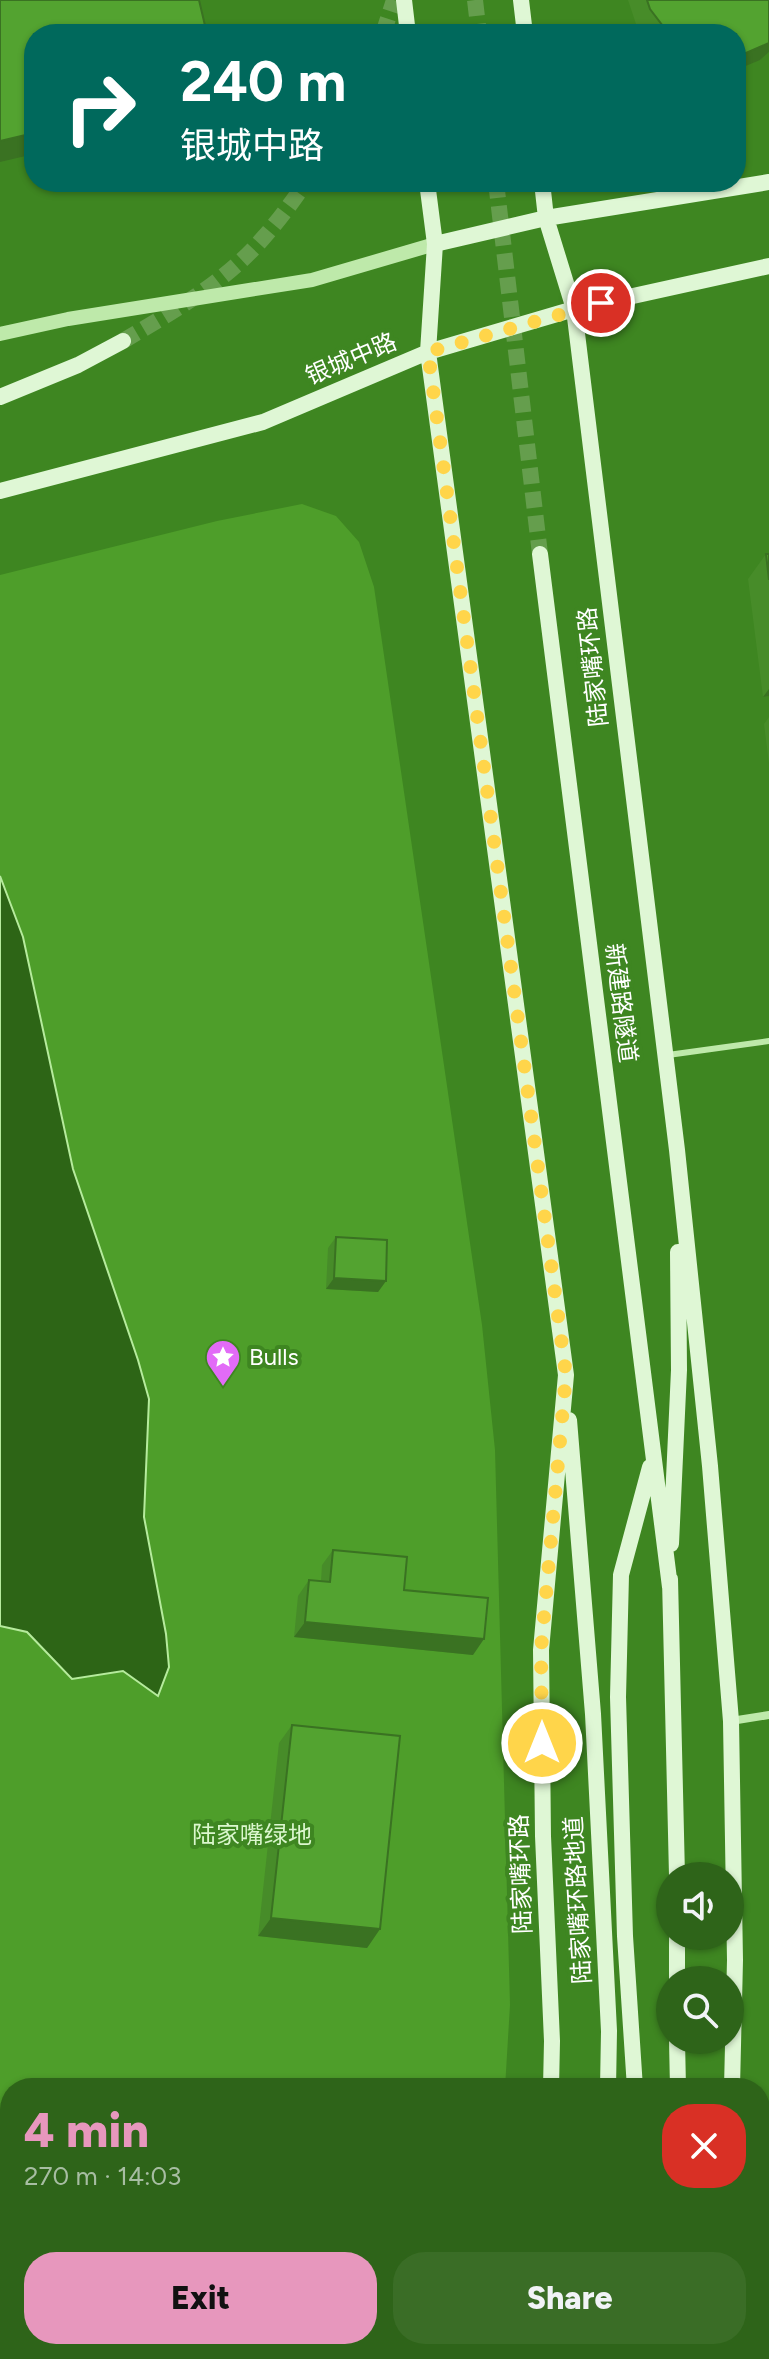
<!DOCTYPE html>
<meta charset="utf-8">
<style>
:root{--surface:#2e6419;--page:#3a6d26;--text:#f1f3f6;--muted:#a7bda2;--accent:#e797bd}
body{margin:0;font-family:Figtree,"Noto Sans SC",sans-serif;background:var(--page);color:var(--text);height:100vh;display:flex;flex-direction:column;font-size:30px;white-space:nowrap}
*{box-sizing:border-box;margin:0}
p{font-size:26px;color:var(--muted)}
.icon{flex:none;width:44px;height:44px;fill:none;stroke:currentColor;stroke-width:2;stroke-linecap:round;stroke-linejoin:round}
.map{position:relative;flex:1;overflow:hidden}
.panel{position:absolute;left:0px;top:2078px;width:770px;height:282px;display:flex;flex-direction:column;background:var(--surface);border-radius:32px 32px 0 0;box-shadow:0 2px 6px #0004}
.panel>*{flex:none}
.banner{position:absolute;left:24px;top:24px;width:722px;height:168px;border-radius:32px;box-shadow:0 2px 6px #0004;background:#00695c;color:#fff;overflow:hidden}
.buttons{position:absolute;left:656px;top:1862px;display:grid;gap:16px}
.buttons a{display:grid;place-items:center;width:88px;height:88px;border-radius:50%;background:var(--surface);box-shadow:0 2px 6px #0004;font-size:40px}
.pin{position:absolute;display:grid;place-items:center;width:68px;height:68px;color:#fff;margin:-34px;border:4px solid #fff;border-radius:50%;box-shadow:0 2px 8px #0007}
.me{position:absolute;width:88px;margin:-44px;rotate:0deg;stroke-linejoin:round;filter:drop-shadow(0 0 6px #0008)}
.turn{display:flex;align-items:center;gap:28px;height:168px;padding:0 24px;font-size:36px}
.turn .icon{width:104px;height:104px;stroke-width:2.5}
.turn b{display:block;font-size:56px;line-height:68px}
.round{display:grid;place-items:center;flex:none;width:84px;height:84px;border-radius:32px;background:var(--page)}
.headline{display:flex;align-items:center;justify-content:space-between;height:136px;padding:0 24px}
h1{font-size:48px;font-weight:800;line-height:60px;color:var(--accent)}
.action{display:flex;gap:16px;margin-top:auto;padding:16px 24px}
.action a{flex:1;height:92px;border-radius:32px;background:var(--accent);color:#111;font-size:32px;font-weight:800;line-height:92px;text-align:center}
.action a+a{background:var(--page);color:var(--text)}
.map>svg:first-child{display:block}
.green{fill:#4e9e2a}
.water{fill:#2d6516;stroke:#b6eb9d;stroke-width:2}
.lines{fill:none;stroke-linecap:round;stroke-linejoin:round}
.secondary-tunnel{stroke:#659e4d;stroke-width:16;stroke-dasharray:16 8;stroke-linecap:butt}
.service{stroke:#bee9aa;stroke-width:6}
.minor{stroke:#bee9aa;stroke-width:8}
.tertiary{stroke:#bee9aa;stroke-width:14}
.secondary{stroke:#dff7d5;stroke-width:16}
.wall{fill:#478c29}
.shaded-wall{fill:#3a7222}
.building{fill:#53a330;stroke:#3a7222;stroke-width:2}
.route{stroke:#ffd54a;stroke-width:14;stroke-dasharray:0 25.2}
.labels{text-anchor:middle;stroke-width:8;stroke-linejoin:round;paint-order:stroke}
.street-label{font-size:24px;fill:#fff;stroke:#3e8621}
.poi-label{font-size:24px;fill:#fff;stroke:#3e8621;text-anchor:start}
.park-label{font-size:24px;fill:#dbf7ce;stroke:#3e8621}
</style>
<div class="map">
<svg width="769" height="2359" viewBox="0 0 769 2359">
<rect width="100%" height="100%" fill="#3e8621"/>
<path class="green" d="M302,504L336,516L359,542L374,587L482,1325L495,1450L510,2005L505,2088H10V2350H490L489,2359H0V575L217,521Z"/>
<path class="water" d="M0,876L23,937L73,1169L138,1360L149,1399L144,1517L166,1634L169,1667L158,1696L123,1671L72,1679L27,1632L0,1626Z"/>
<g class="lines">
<path class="secondary-tunnel" d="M475,0L479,34
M383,34L394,0
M496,182L540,554
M123,341C172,312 226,282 264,237C279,220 293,201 306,182"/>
<path class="service" d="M668,1055L769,1041"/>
<path class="minor" d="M731,1721L769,1715
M760,2272L769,2271"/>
<path class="tertiary" d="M0,334L68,319L312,280L435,244"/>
<path class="secondary" d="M404,0L408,34
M521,0L525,34
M427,182L435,244L428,352L566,1375L541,1650L543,1836L552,2041L551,2088
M542,182L546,218L574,309L677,1150L710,1466L731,1721L735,1960L732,2088
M435,244L546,218L769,182
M0,397L78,365L123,341
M0,491L263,422L428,352L574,309L769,266
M540,554L670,1587
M569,1420L593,1714L609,2031L608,2088
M671,1544L679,1370L678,1252
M670,1579L677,1876
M677,1936V1980
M677,2040L678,2088
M635,2088L625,1936L618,1697L621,1575L650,1467
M538,2359L539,2350
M594,2359L595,2350
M623,2359L624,2350
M666,2359L667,2350
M725,2359L726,2350"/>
</g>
<path class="wall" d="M628,0H769V52L760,60L736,34H642L637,27Z
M766,554H769V696L763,697L748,579Z
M769,717V764L764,724Z
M336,1237L386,1281L378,1292L326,1289L328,1248Z
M333,1550L404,1590L473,1655L294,1637L298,1596L309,1580L321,1581L322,1565Z
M292,1725L380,1929L367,1948L258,1936L279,1743Z"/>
<path class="shaded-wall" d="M769,43V52L760,60L736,70V53Z
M34,133V154L0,162V141Z
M769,689V696L763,697Z
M334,1278L386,1281L378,1292L326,1289Z
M305,1622L484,1639L473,1655L294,1637Z
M271,1918L380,1929L367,1948L258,1936Z"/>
<path class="building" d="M0,0H199L207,34H34V133L0,141Z
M647,0H769V43L746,53H736V34H671L666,30L650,9Z
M766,554H769V580Z
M336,1237L387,1240L386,1281L334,1278Z
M333,1550L407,1557L404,1590L488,1598L484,1639L305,1622L309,1580L330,1582Z
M292,1725L400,1736L380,1929L271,1918Z"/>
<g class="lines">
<path class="route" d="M542,1743L541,1650L566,1375L428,352L601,303"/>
</g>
<defs>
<g id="sight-pin" transform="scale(1.8)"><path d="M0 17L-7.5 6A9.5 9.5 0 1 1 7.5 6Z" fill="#e26bf7" stroke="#3e8621"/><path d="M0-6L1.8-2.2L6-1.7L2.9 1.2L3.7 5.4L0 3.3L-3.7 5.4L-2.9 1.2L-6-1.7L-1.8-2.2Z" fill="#fff"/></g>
</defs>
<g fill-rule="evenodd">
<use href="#sight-pin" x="223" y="1357"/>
</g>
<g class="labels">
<g class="street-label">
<text transform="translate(351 359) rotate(-23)" y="8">银城中路</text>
<text transform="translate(593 667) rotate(-96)" y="8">陆家嘴环路</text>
<text transform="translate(621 1003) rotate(83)" y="8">新建路隧道</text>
<text transform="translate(521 1874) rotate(-92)" y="8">陆家嘴环路</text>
<text transform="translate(578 1900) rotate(-93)" y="8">陆家嘴环路地道</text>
</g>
<g class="poi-label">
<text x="249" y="1365">Bulls</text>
</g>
<g class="park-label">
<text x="252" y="1843">陆家嘴绿地</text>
</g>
</g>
</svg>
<div class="buttons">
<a><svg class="icon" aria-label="sound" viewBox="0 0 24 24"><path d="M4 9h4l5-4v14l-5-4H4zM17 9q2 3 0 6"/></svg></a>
<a><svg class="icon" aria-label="search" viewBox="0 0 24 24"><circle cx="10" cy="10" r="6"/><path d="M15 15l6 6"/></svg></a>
</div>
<div class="pin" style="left:601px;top:303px;background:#d93025"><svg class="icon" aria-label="arrive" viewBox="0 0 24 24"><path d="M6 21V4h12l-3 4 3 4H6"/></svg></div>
<svg class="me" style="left:542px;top:1743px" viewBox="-20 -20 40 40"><circle r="17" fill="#ffd54a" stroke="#fff" stroke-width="3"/><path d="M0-11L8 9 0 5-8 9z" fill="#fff"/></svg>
<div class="banner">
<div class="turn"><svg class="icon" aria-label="right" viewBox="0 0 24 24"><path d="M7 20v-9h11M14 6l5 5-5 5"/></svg><div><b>240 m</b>银城中路</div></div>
</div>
<section class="panel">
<div class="headline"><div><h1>4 min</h1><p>270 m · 14:03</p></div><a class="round" style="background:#d93025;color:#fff"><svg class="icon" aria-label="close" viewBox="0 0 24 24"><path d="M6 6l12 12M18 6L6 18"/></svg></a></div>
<div class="action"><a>Exit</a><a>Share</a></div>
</section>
</div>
